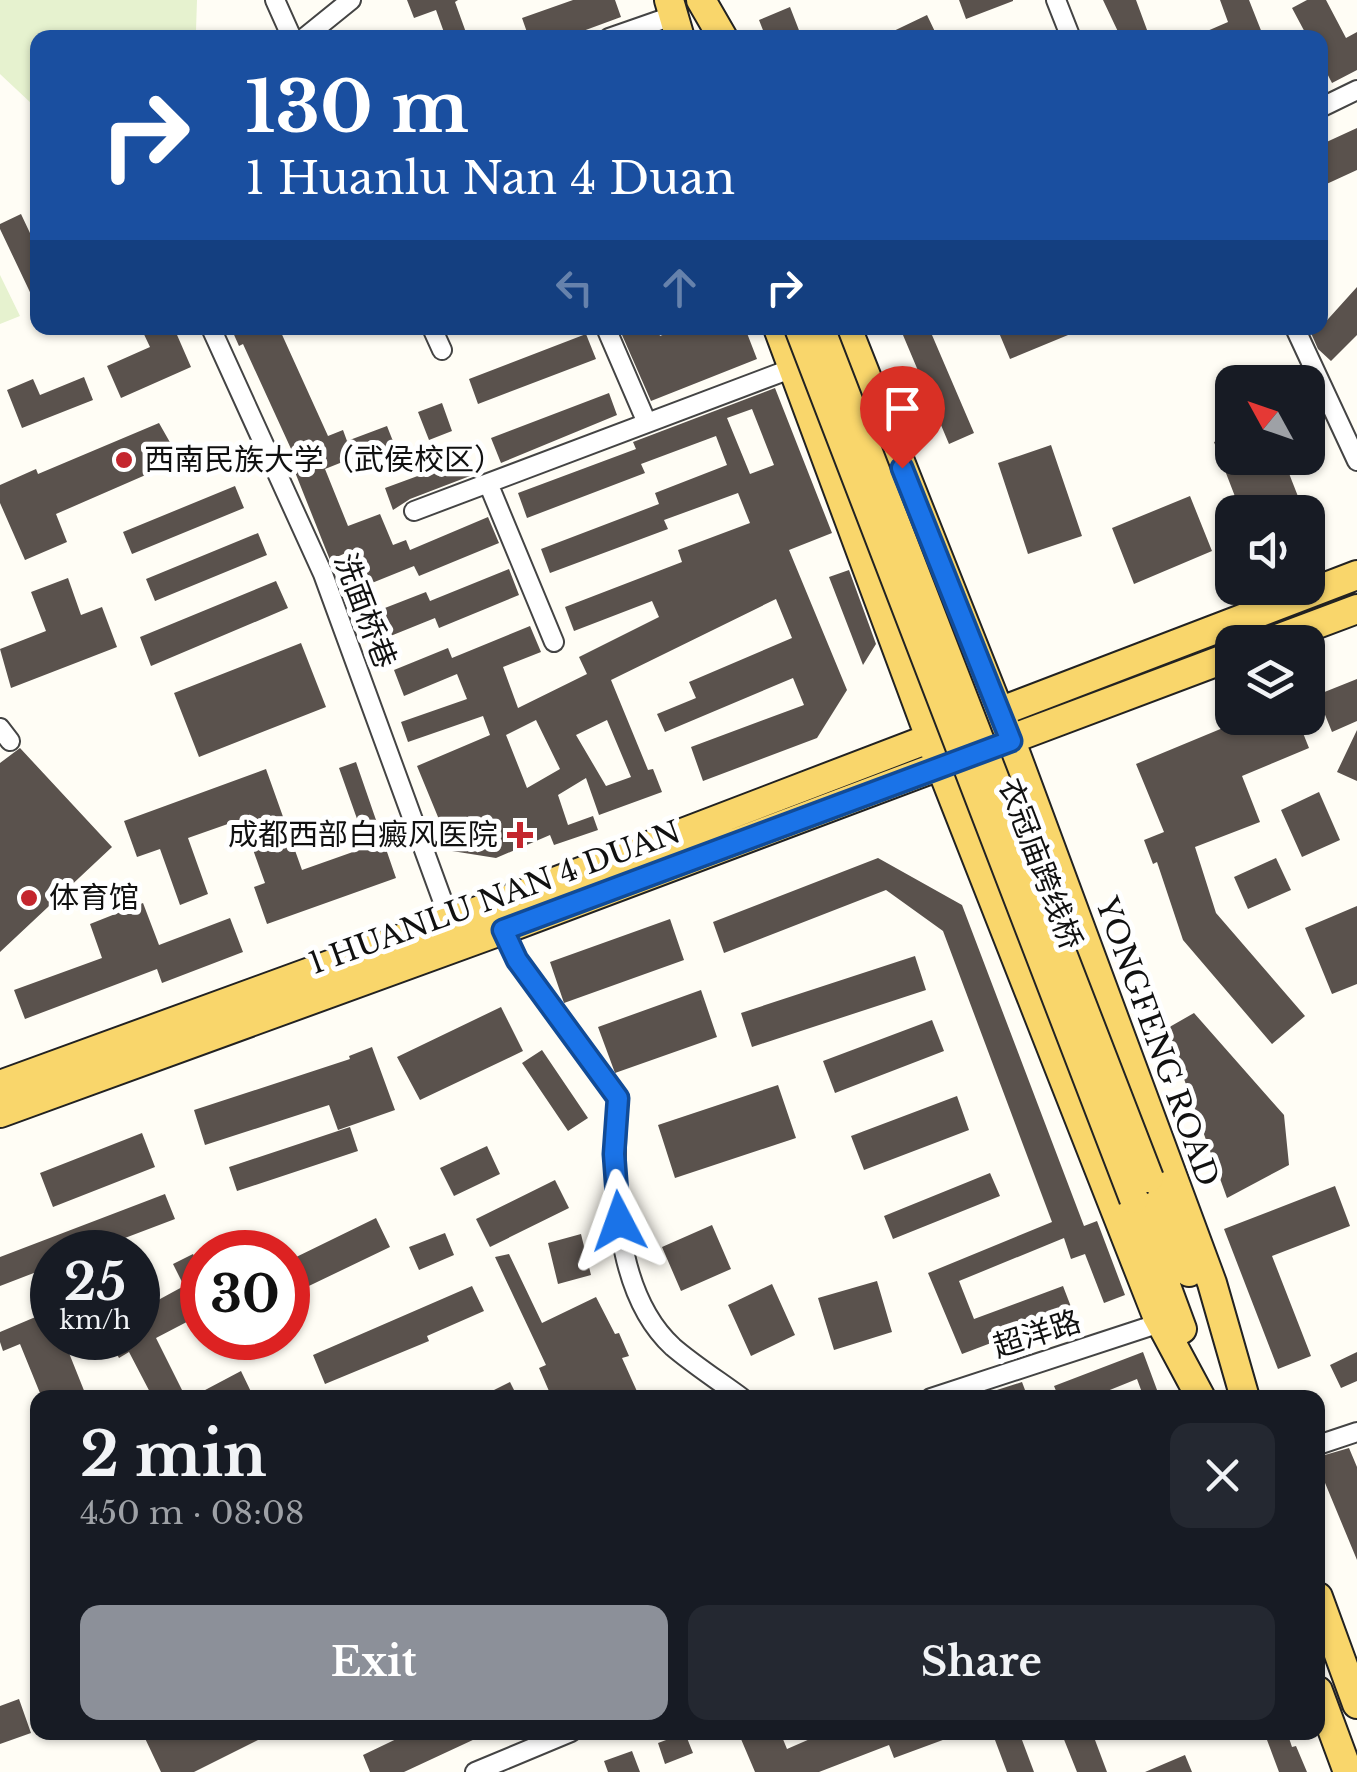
<!DOCTYPE html>
<meta charset="utf-8">
<style>
:root{--surface:#171b24;--page:#242831;--text:#f1f3f6;--muted:#9ea1a6;--accent:#8c9099}
body{margin:0;font-family:"Libre Baskerville","Noto Sans SC",serif;background:var(--page);color:var(--text);height:100vh;display:flex;flex-direction:column;font-size:38px;white-space:nowrap}
*{box-sizing:border-box;margin:0}
p{font-size:32px;color:var(--muted)}
.icon{flex:none;width:55px;height:55px;fill:none;stroke:currentColor;stroke-width:2;stroke-linecap:round;stroke-linejoin:round}
.map{position:relative;flex:1;overflow:hidden}
.drawer{position:absolute;left:30px;top:1390px;width:1295px;height:350px;display:flex;flex-direction:column;background:var(--surface);border-radius:20px;box-shadow:0 2px 8px #0004}
.drawer>*{flex:none}
.hud{position:absolute;left:30px;top:30px;width:1298px;height:305px;border-radius:20px;box-shadow:0 2px 8px #0004;background:#1a4fa0;color:#fff;overflow:hidden}
.needle{width:65px;rotate:310deg}
.buttons{position:absolute;left:1215px;top:365px;display:grid;gap:20px}
.buttons a{display:grid;place-items:center;width:110px;height:110px;border-radius:20px;background:var(--surface);box-shadow:0 2px 8px #0004;font-size:50px}
.speed{position:absolute;left:30px;top:1230px;display:flex;gap:20px;font-size:50px;font-weight:700;text-align:center}
.speed>*{display:grid;place-content:center;width:130px;height:130px;border-radius:50%;background:var(--surface);box-shadow:0 2px 8px #0004;line-height:1}
.speed small{font-size:25px;font-weight:400}
.speed .limit{border:15px solid #d22;background:#fff;color:#111}
.pin{position:absolute;display:grid;place-items:center;width:85px;height:85px;color:#fff;margin:-102px -42px;border-radius:50% 50% 50% 0;rotate:-45deg;box-shadow:0 0 10px #0007}
.pin .icon{rotate:45deg}
.me{position:absolute;width:110px;margin:-55px;rotate:356deg;stroke-linejoin:round;filter:drop-shadow(0 0 8px #0008)}
.turn{display:flex;align-items:center;gap:35px;height:210px;padding:0 50px;font-size:45px}
.turn .icon{width:130px;height:130px;stroke-width:2.5}
.turn b{display:block;font-size:70px;line-height:85px}
.lanes{display:flex;align-items:center;height:95px;padding:0 50px;background:#0003;justify-content:center;gap:50px;direction:ltr}
.lanes .off{opacity:.35}
.round{display:grid;place-items:center;flex:none;width:105px;height:105px;border-radius:20px;background:var(--page)}
.overview{display:flex;align-items:center;justify-content:space-between;height:170px;padding:0 50px}
h1{font-size:60px;font-weight:800;line-height:75px}
.button{display:flex;gap:20px;margin-top:auto;padding:20px 50px}
.button a{flex:1;height:115px;border-radius:20px;background:var(--accent);color:#fff;font-size:40px;font-weight:800;line-height:115px;text-align:center}
.button a+a{background:var(--page);color:var(--text)}
.map>svg:first-child{display:block}
.pitch{fill:#e6f2cf}
.building{fill:#5a524d;fill-rule:evenodd}
.lines{fill:none;stroke-linecap:round;stroke-linejoin:round}
.minor-casing{stroke:#444;stroke-width:22}
.primary-casing{stroke:#222;stroke-width:32}
.minor{stroke:#fff;stroke-width:18}
.primary{stroke:#f9d66b;stroke-width:28}
.primary-bridge-casing{stroke:#222;stroke-width:32;stroke-linecap:butt}
.primary-bridge{stroke:#f9d66b;stroke-width:28}
.route-casing{stroke:#114b97;stroke-width:25}
.route{stroke:#1a73e8;stroke-width:18}
.poi-dot{fill:#c4262e;stroke:#fff;stroke-width:4}
.labels{text-anchor:middle;stroke-width:10;stroke-linejoin:round;paint-order:stroke}
.poi-label{font-size:30px;fill:#111;stroke:#fff;text-anchor:start}
.street-label{font-size:30px;fill:#111;stroke:#fff}
</style>
<div class="map">
<svg width="1357" height="1772" viewBox="0 0 1357 1772">
<rect width="100%" height="100%" fill="#fffdf5"/>
<path class="pitch" d="M0,0H197L196,31L191,38H38L37,105L32,104L0,74Z
M0,275L20,316L0,324Z"/>
<path class="building" d="M407,0H458L455,2L468,38H446L436,10L414,18Z
M573,0H615L621,17L564,38H529L522,18Z
M959,0H1013V1L966,19Z
M1103,0H1136L1150,38H1121Z
M1220,0H1249L1264,38H1191L1228,22Z
M1307,0H1326L1346,38L1357,32V70L1332,83L1320,60V38H1308L1292,8Z
M790,7L802,38H766L759,20Z
M927,15L938,38H879Z
M1357,128V170L1320,187V145Z
M21,214L38,250V309L0,229V224Z
M1357,287V335L1331,361L1318,349L1311,333L1320,328Z
M141,328H174L191,367L121,398L107,366L150,347Z
M231,328H279L328,436L343,430L347,441L387,426L398,454L374,463L370,451L325,469L348,526L380,514L393,545L406,540L410,550L488,517L499,543L419,576L414,566L362,587L348,552L330,560L287,452L292,451L243,344L239,346Z
M619,328H657L660,336L680,328H745L757,359L651,401Z
M900,328H929L974,433L949,444Z
M997,328H1085L1010,359Z
M586,334L596,359L478,404L469,379Z
M84,377L93,400L22,428L7,390L33,379L40,395Z
M775,388L832,533L789,550L847,690L817,738L703,781L691,747L804,705L793,678L665,732L657,714L696,698L689,682L792,638L776,599L611,680L648,770L653,769L662,792L599,815L586,778L558,795L568,825L593,816L598,830L554,845L550,835L496,858L452,851L417,766L490,735L483,716L408,742L401,722L467,699L457,674L404,696L394,670L448,648L452,658L530,626L541,652L503,667L518,708L587,674L579,657L659,617L652,601L574,631L565,607L682,562L678,550L750,523L738,493L664,520L668,529L550,573L541,549L659,504L655,493L727,465L716,436L641,464L645,473L527,518L518,493L636,449L633,442ZM752,409L774,465L750,474L727,418ZM536,720L560,769L527,788L506,735ZM607,720L631,777L606,786L576,735Z
M609,393L617,415L501,463L491,438Z
M442,403L452,431L429,440L418,412Z
M159,423L180,460L56,514L67,542L25,560L0,503V485L36,469L38,474Z
M1232,435V458H1283L1299,499L1262,512H1241L1214,442Z
M1051,445L1082,536L1028,554L998,463Z
M464,459L470,476L410,499L393,510L385,488Z
M235,486L244,508L132,554L123,532Z
M1190,496L1212,551L1134,584L1112,528Z
M258,533L267,555L155,601L146,579Z
M509,569L519,595L439,628L435,618L383,639L372,613L426,592L430,601Z
M849,570L876,644L863,665L829,577Z
M68,578L81,615L102,607L117,647L11,688L0,649L46,631L31,592Z
M276,581L288,608L151,666L140,637Z
M301,643L326,707L199,757L174,693Z
M1357,679V721L1332,732L1317,695Z
M1247,718H1297L1309,748L1242,776L1260,822L1195,847L1216,913L1305,1016L1272,1044L1183,940L1157,862L1153,864L1144,840L1164,832L1136,764Z
M1357,730V781L1337,772Z
M20,748L112,847L0,952V763Z
M356,762L396,878L267,924L254,887L265,883L242,819L188,838L208,894L180,905L160,849L137,857L124,821L266,769L302,870L367,847L339,768Z
M1319,792L1340,840L1302,857L1281,810Z
M878,858L962,905L1084,1226L1097,1221L1125,1295L1104,1303L1085,1254L1071,1259L1064,1238L959,1281L974,1319L1063,1286L1073,1312L962,1354L928,1273L1052,1222L943,931L886,890L724,953L713,922Z
M1276,858L1291,890L1248,909L1234,877Z
M143,903L159,945L230,918L243,952L162,983L157,969L25,1019L14,990L102,958L90,924Z
M1357,906V984L1332,994L1305,928Z
M670,919L684,960L564,1003L550,962Z
M915,956L926,990L752,1047L741,1013Z
M701,990L717,1037L615,1073L598,1027Z
M501,1007L523,1051L420,1100L397,1057Z
M1194,1013L1284,1115L1289,1165L1227,1198L1166,1029Z
M932,1020L944,1051L835,1093L823,1061Z
M372,1047L395,1110L338,1130L329,1105L205,1145L194,1110L350,1059L349,1056Z
M542,1050L588,1118L568,1131L522,1063Z
M778,1085L796,1138L675,1178L658,1125Z
M957,1096L969,1130L864,1170L851,1136Z
M350,1127L358,1151L237,1191L229,1167Z
M142,1133L155,1167L53,1207L40,1173Z
M487,1146L500,1174L454,1196L440,1168Z
M990,1173L1000,1196L893,1239L884,1216Z
M555,1180L569,1208L490,1247L476,1219Z
M1335,1186L1350,1226L1272,1256L1311,1356L1278,1369L1224,1229Z
M165,1194L175,1219L88,1252H52V1266L0,1286V1257Z
M376,1218L390,1247L288,1296V1261Z
M712,1225L731,1269L681,1291L662,1247Z
M445,1233L454,1255L419,1270L409,1247Z
M581,1234L591,1275L558,1284L548,1243Z
M193,1254L202,1272V1314L156,1338L186,1398H153L129,1352L119,1358L108,1338H138V1311L184,1286L173,1264Z
M509,1254L542,1323L596,1297L615,1334L619,1333L629,1356L622,1358L640,1398H552L539,1368L546,1365L495,1257Z
M877,1281L892,1332L834,1350L818,1298Z
M772,1284L795,1335L751,1356L728,1305Z
M472,1286L484,1311L427,1336L429,1341L325,1384L313,1355Z
M52,1310V1338H63L87,1398H42L20,1344L3,1351L0,1342V1332Z
M1143,1352L1160,1398H1144L1137,1379L1090,1398H1059L1054,1386Z
M1357,1352V1381L1341,1388L1330,1365Z
M241,1371L254,1398H190Z
M510,1382L518,1398H478Z
M1022,1382L1028,1398H975V1397Z
M1349,1448L1357,1467V1560L1318,1466V1457Z
M19,1699L31,1733L0,1744V1706Z
M142,1732H274L194,1772H161Z
M411,1732H490L404,1772H370L363,1755Z
M738,1732H780L787,1749L826,1732L959,1734L894,1758L889,1745L819,1772H755Z
M992,1732H1019L1034,1772H1007Z
M1061,1732H1092L1107,1772H1077Z
M1264,1732H1287L1292,1747L1296,1746L1307,1772H1279Z
M685,1733L693,1753L665,1764L658,1743Z
M632,1751L640,1772H608L604,1761Z
M1185,1755L1192,1772H1145Z"/>
<g class="lines">
<g class="minor-casing">
<path id="minor" d="M275,0L292,38
M1056,0L1071,38
M304,38L351,0
M609,38L675,15
M1320,108L1357,90
M211,328L323,574L450,921
M432,328L442,350
M606,328L647,423
M1295,328L1357,461
M488,483L554,642
M414,511L793,368
M0,728L10,741
M503,930L517,960L618,1098C613,1176 611,1290 673,1347C694,1365 719,1381 742,1398
M931,1398L1160,1323
M1318,1445L1357,1432
M475,1772L571,1732"/>
</g>
<g class="primary-casing">
<path id="primary" d="M669,0L680,38
M701,0L723,38
M778,328L941,767L1157,1316L1201,1398
M847,328L1011,741L1212,1283L1245,1398
M1269,642L1357,609
M0,1085L494,905L1357,575
M0,1113L503,930L1232,656
M1149,1178L1189,1272
M1134,1199L1182,1329
M1318,1597L1357,1704
M1318,1691L1348,1772"/>
</g>
<use href="#minor" class="minor"/>
<use href="#primary" class="primary"/>
<g class="primary-bridge-casing">
<path id="primary-bridge" d="M799,328L1134,1199
M820,328L1149,1178"/>
</g>
<use href="#primary-bridge" class="primary-bridge"/>
</g>
<g class="lines">
<g class="route-casing">
<path id="route" d="M619,1221L614,1154L618,1098L517,960L503,930L1011,741L902,468"/>
</g>
<use href="#route" class="route"/>
</g>
<g class="poi-dot">
<circle cx="124" cy="460" r="10"/>
<path d="M515 820h10v10h10v10h-10v10h-10v-10h-10v-10h10z"/>
<circle cx="29" cy="898" r="10"/>
</g>
<g class="labels">
<g class="poi-label">
<text x="144" y="470">西南民族大学（武侯校区）</text>
<text x="498" y="845" text-anchor="end">成都西部白癜风医院</text>
<text x="49" y="908">体育馆</text>
</g>
<g class="street-label">
<text transform="translate(365 611) rotate(69)" y="10">洗面桥巷</text>
<text transform="translate(1040 864) rotate(69)" y="10">衣冠庙跨线桥</text>
<text transform="translate(495 898) rotate(-20)" y="10">1 HUANLU NAN 4 DUAN</text>
<text transform="translate(1157 1042) rotate(70)" y="10">YONGFENG ROAD</text>
<text transform="translate(1037 1334) rotate(-18)" y="10">超洋路</text>
</g>
</g>
</svg>
<div class="buttons">
<a><svg class="needle" viewBox="-14 -14 28 28"><path d="M0-13l5 13h-10z" fill="#e53935"/><path d="M0 13l5-13h-10z" fill="#9ea1a6"/></svg></a>
<a><svg class="icon" aria-label="sound" viewBox="0 0 24 24"><path d="M4 9h4l5-4v14l-5-4H4zM17 9q2 3 0 6"/></svg></a>
<a><svg class="icon" aria-label="layers" viewBox="0 0 24 24"><path d="M12 4l9 5-9 5-9-5zM3 14l9 5 9-5"/></svg></a>
</div>
<div class="speed"><div>25<small>km/h</small></div><div class="limit">30</div></div>
<div class="pin" style="left:902px;top:468px;background:#d93025"><svg class="icon" aria-label="arrive" viewBox="0 0 24 24"><path d="M6 21V4h12l-3 4 3 4H6"/></svg></div>
<svg class="me" style="left:619px;top:1221px" viewBox="-20 -20 40 40"><path d="M0-17L14 15 0 8-14 15z" fill="#1a73e8" stroke="#fff" stroke-width="4"/></svg>
<div class="hud">
<div class="turn"><svg class="icon" aria-label="right" viewBox="0 0 24 24"><path d="M7 20v-9h11M14 6l5 5-5 5"/></svg><div><b>130 m</b>1 Huanlu Nan 4 Duan</div></div>
<div class="lanes"><svg class="icon off" aria-label="left" viewBox="0 0 24 24"><path d="M17 20v-9H6M10 6l-5 5 5 5"/></svg><svg class="icon off" aria-label="ahead" viewBox="0 0 24 24"><path d="M12 20V5M6 11l6-6 6 6"/></svg><svg class="icon" aria-label="right" viewBox="0 0 24 24"><path d="M7 20v-9h11M14 6l5 5-5 5"/></svg></div>
</div>
<section class="drawer">
<div class="overview"><div><h1>2 min</h1><p>450 m · 08:08</p></div><a class="round"><svg class="icon" aria-label="close" viewBox="0 0 24 24"><path d="M6 6l12 12M18 6L6 18"/></svg></a></div>
<div class="button"><a>Exit</a><a>Share</a></div>
</section>
</div>
